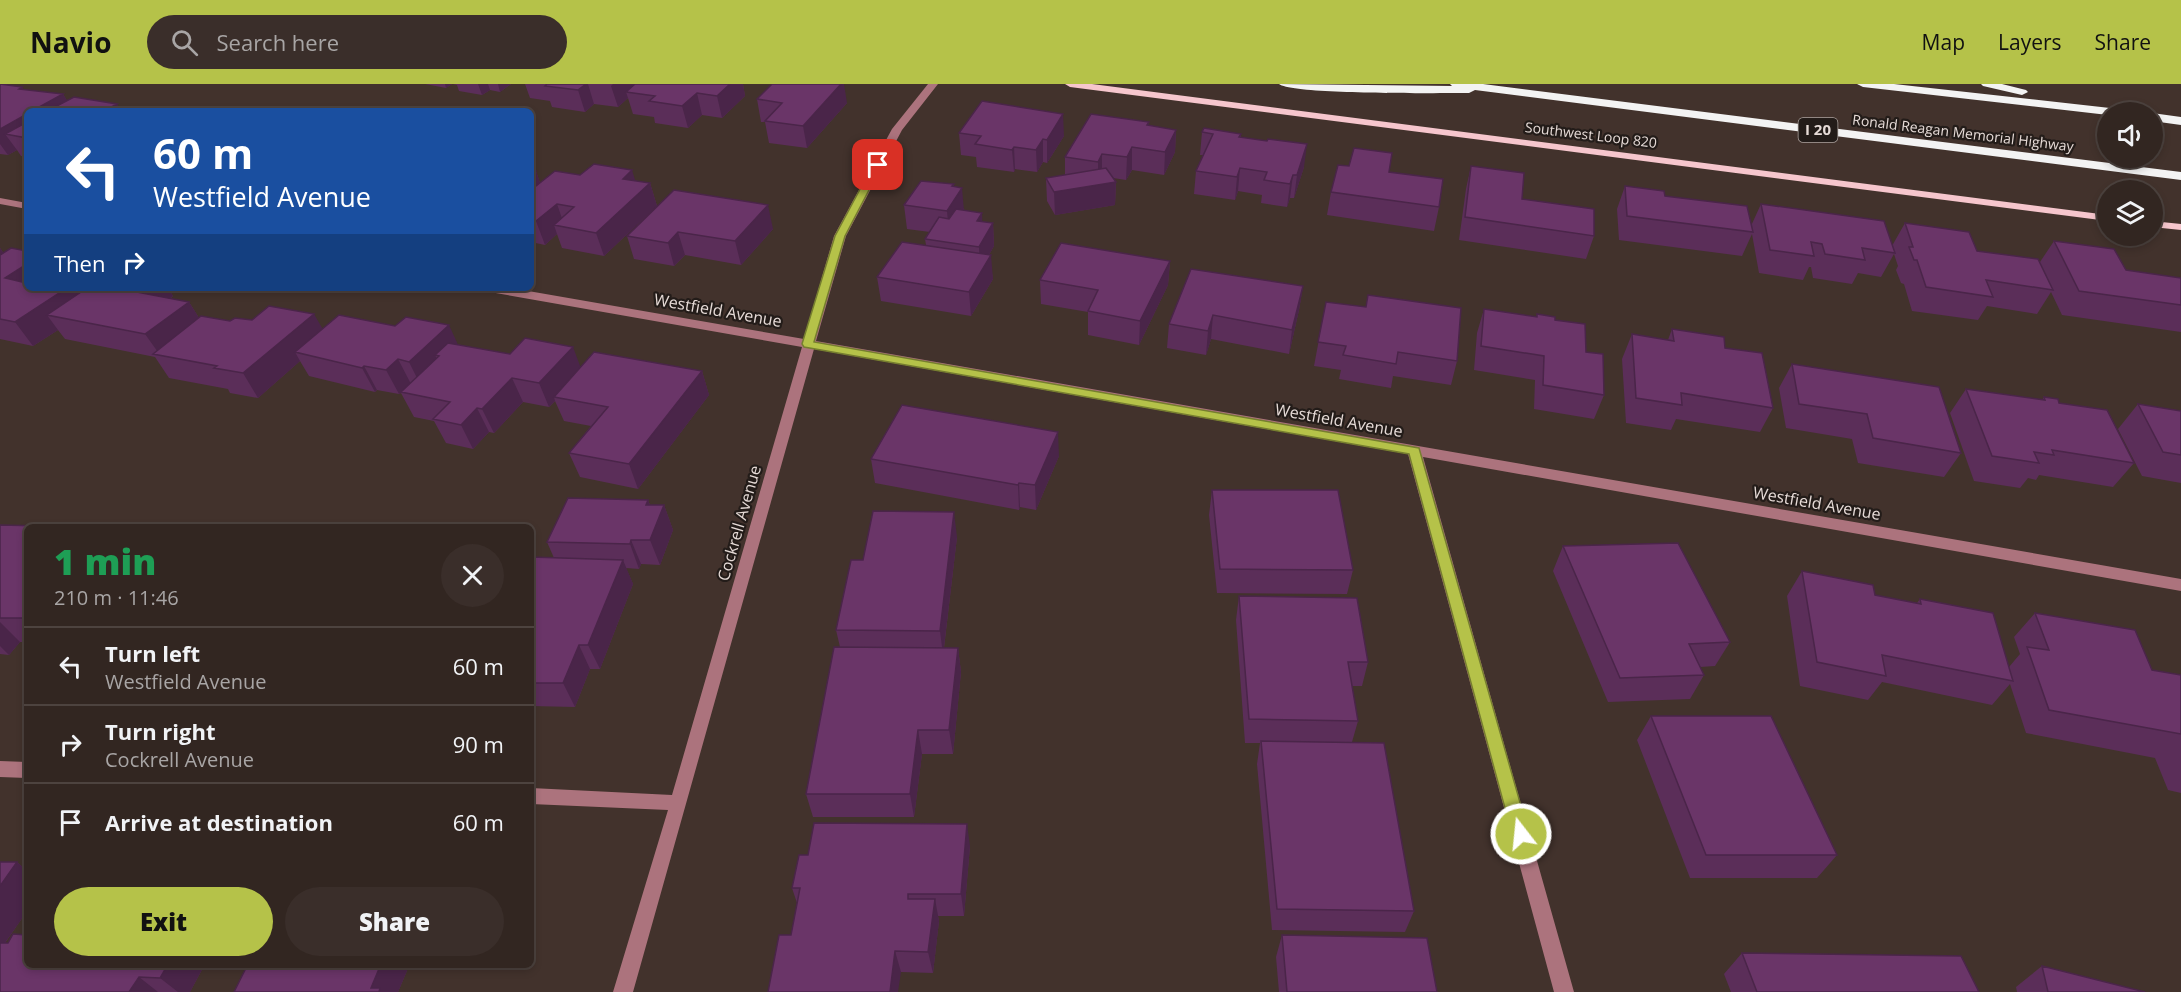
<!DOCTYPE html>
<meta charset="utf-8">
<style>
:root{--surface:#322621;--page:#3a2e2a;--text:#f1f3f6;--muted:#a8a5a5;--line:#4d433f;--accent:#b5c249}
body{margin:0;font-family:"Open Sans",sans-serif;background:var(--page);color:var(--text);height:100vh;display:flex;flex-direction:column;font-size:22px;white-space:nowrap}
*{box-sizing:border-box;margin:0}
p{font-size:20px;color:var(--muted)}
.icon{flex:none;width:33px;height:33px;fill:none;stroke:currentColor;stroke-width:2;stroke-linecap:round;stroke-linejoin:round}
.map{position:relative;flex:1;overflow:hidden}
.sheet{position:absolute;left:24px;top:440px;width:510px;height:444px;display:flex;flex-direction:column;background:var(--surface);border-radius:9px;box-shadow:0 3px 9px #0003,0 0 0 2px var(--line)}
.sheet>*{flex:none}
.hud{position:absolute;left:24px;top:24px;width:510px;height:183px;border-radius:9px;box-shadow:0 3px 9px #0003,0 0 0 2px var(--line);background:#1a4fa0;color:#fff;overflow:hidden}
.fabs{position:absolute;left:2097px;top:18px;display:grid;gap:12px}
.fabs a{display:grid;place-items:center;width:66px;height:66px;border-radius:50%;background:var(--surface);box-shadow:0 3px 9px #0003,0 0 0 2px var(--line);font-size:30px}
.pin{position:absolute;display:grid;place-items:center;width:51px;height:51px;color:#fff;margin:-26px;border-radius:12px;box-shadow:0 3px 9px #0006}
.me{position:absolute;width:66px;margin:-33px;rotate:344deg;stroke-linejoin:round;filter:drop-shadow(0 0 4px #0008)}
.turn{display:flex;align-items:center;gap:21px;height:126px;padding:0 30px;font-size:27px}
.turn .icon{width:78px;height:78px;stroke-width:2.5}
.turn b{display:block;font-size:42px;line-height:51px}
.then{display:flex;align-items:center;height:57px;padding:0 30px;background:#0003;gap:12px;font-size:22px}
.round{display:grid;place-items:center;flex:none;width:63px;height:63px;border-radius:32px;background:var(--page)}
.head{display:flex;align-items:center;justify-content:space-between;height:102px;padding:0 30px}
h1{font-size:36px;font-weight:800;line-height:45px;color:#1e9e55}
.cta{display:flex;gap:12px;margin-top:auto;padding:12px 30px}
.cta a{flex:1;height:69px;border-radius:36px;background:var(--accent);color:#111;font-size:24px;font-weight:800;line-height:69px;text-align:center}
.cta a+a{background:var(--page);color:var(--text)}
ul{padding:0;list-style:none}
li{display:flex;align-items:center;gap:18px;height:78px;padding:0 30px;border-top:2px solid var(--line)}
li div{flex:1}
li b{display:block;font-size:22px}
li em{font-style:normal}
header{display:flex;align-items:center;gap:36px;box-sizing:border-box;height:84px;padding:0 30px;background:var(--accent);color:#111}
header strong{font-size:28px}
nav{display:flex;gap:33px;margin-inline-start:auto;font-size:21px}
.search{width:420px;height:54px;background:var(--page);display:flex;align-items:center;gap:15px;box-sizing:border-box;padding:0 21px;border-radius:33px;color:var(--muted);font-size:22px}
.map>svg:first-child{display:block}
.lines{fill:none;stroke-linecap:round;stroke-linejoin:round}
.minor{fill:#ac737d;fill-rule:evenodd}
.major{fill:#f6c6cd;fill-rule:evenodd}
.highway{fill:#f3f3f3;fill-rule:evenodd}
.wall{fill:#5b2e59}
.shaded-wall{fill:#4a2549}
.building{fill:#6a3568;stroke:#4a2549;stroke-width:1.5}
.route{fill:#b5c249;stroke:#767e2f;stroke-width:1.5}
.labels{text-anchor:middle;stroke-width:4.5;stroke-linejoin:round;paint-order:stroke}
.far-street-label{font-size:14px;fill:#e6dbd7;stroke:#231c19}
.shield{fill:#231c19;stroke:#aca29e;stroke-width:1.5}
.shield-label{font-size:15px;font-weight:bold;fill:#e6dbd7}
.street-label{font-size:16px;fill:#e6dbd7;stroke:#231c19}
</style>
<header>
<strong>Navio</strong>
<div class="search"><svg class="icon" aria-label="search" viewBox="0 0 24 24"><circle cx="10" cy="10" r="6"/><path d="M15 15l6 6"/></svg>Search here</div>
<nav><a>Map</a><a>Layers</a><a>Share</a></nav>
</header>
<div class="map">
<svg width="2181" height="908" viewBox="0 0 2181 908">
<rect width="100%" height="100%" fill="#42322c"/>
<g class="lines">
<path class="minor" d="M928,0H938L902,46L846,152L816,257L2181,495V507L1423,373L1574,908H1554L1408,370L814,265L633,908H613L668,726L531,720V704L672,711L802,263L490,208L484,204H511L804,255L834,152L892,45Z
M0,114L27,119V125L0,120Z
M0,677L27,678V694L0,693Z"/>
<path class="major" d="M1065,0H1092L2108,131V137L1070,3Z
M2152,137L2181,140V146L2152,143Z"/>
<path class="highway" d="M1279,0L1452,2L1450,0H1483L2181,88V96L1475,6L1469,9C1441,9 1293,11 1279,0Z
M1857,0H1894L2110,24L2116,28H2108V31L1863,3Z
M1981,0H2002L2026,6L2028,8L2022,11L1983,2Z
M2152,29L2181,33V41L2152,37Z"/>
</g>
<path class="wall" d="M0,0L22,3L24,6L63,10L67,17L117,20L27,27V73L21,72L17,66L8,71L0,70Z
M425,0H452L446,4Z
M453,0H511L500,8L490,6L482,11L459,7L457,1Z
M525,0H743L745,12L722,34L702,31L688,44L655,39L654,33L633,30L628,14L618,23L594,20L585,28L552,23L550,17L530,14Z
M757,15L847,19L807,64L769,59L765,38H761Z
M1149,38L1148,42L1176,46L1175,68L1164,91L1132,86L1126,96L1113,94L1116,98L1115,121L1055,131L1047,117L1046,94L1065,91V73Z
M1202,48L1241,50V54L1304,83L1294,114H1290L1287,123L1261,119L1262,111L1238,107L1235,116L1194,110L1196,87L1203,71H1200Z
M959,49L1064,52L1047,79L1043,78L1037,88L1015,85L1014,88L977,83L976,73L961,71Z
M1349,82L1389,88L1439,123L1434,147L1327,131L1331,108Z
M1471,82L1522,115L1594,152L1586,175L1459,156L1466,105Z
M531,86L536,87L540,99L580,91L635,97L650,99L657,122L604,172L562,164L557,150L545,161L531,158Z
M954,100V103L964,126L982,138L993,139L994,162L989,171L993,195L971,232L881,217L877,193L926,161L925,155L930,148L907,145L904,121Z
M1625,102L1665,112L1751,142L1761,120L1892,162L1905,139L1977,167L2040,178L2054,157L2126,186L2181,194V248L2062,231L2051,208L2037,230L1987,222L1978,236L1912,227L1904,200L1901,199L1896,186L1898,182L1894,170L1881,193L1858,189L1852,200L1813,194L1811,183H1809L1803,196L1759,189L1752,150L1742,172L1619,156L1617,125Z
M674,106L773,145L741,181L685,171L674,182L634,175L627,152Z
M0,164L27,204H168L173,212L170,215L189,218L199,234L323,245L458,261L581,283L702,287L709,311L638,405L580,393L569,369L591,342L564,337L555,317L549,323L523,318L494,349L489,348L473,365L446,359L434,337L414,333L401,309L399,310L377,306L375,308L309,292L300,277L258,314L230,309L228,305L169,294L155,273L65,255L58,246L33,262L0,255Z
M1170,177L1168,201L1139,261L1088,251V228L1041,220L1040,196Z
M1303,202L1299,226L1289,270L1211,255L1206,271L1167,264L1169,240Z
M1326,218L1457,277L1451,301L1393,292L1391,304L1339,295L1341,286L1314,282Z
M1484,225L1536,233L1537,230L1555,236L1586,268L1604,311L1594,335L1534,325L1535,296L1474,286L1477,249Z
M1672,245L1725,264L1773,324L1760,348L1676,335L1671,346L1626,339L1622,275L1632,250L1668,256Z
M1792,280L1961,369L1944,393L1858,379L1852,355L1786,344L1779,304Z
M1966,305L2042,316L2044,313L2059,319L2134,379L2113,403L2039,391L2036,396L2028,394L2020,404L1974,397L1950,329Z
M2138,320L2181,327V399L2142,392L2118,345Z
M1059,372L1036,426L1020,423L1019,426L875,399L871,375Z
M1212,406L1353,486L1347,510L1217,509L1209,431Z
M648,416L650,421H664L673,446L660,481L641,480L639,485L626,484L633,500L600,585H590L575,623L531,622V473L554,474L547,458Z
M0,441L27,442V558H20L9,571L0,570Z
M957,453L944,564H958L961,588L953,670H922L914,733H813L806,710L840,563L836,546L863,476Z
M1563,462L1730,558L1715,582L1700,583L1704,591L1690,615L1608,618L1553,487Z
M1802,487L1875,511L1917,519L1920,515L2009,583L2020,570L2014,553L2035,529L2152,586L2181,591V709L2168,706L2155,674L2026,649L2010,600L1992,621L1882,598L1868,616L1800,602L1787,512Z
M1239,512L1368,578L1362,602H1352L1358,637L1352,658L1414,827L1405,848L1272,846L1257,680L1260,659H1245L1236,536Z
M1651,632L1837,771L1817,794H1690L1637,656Z
M970,762L964,832H938L939,837L933,889L901,888L791,851L797,819L792,804Z
M0,778H17L27,787V827L5,859L27,880H205L190,908H0Z
M1282,851L1437,908H1279L1276,873Z
M1742,869L1979,908H1731L1724,890Z
M248,880H457L456,882H409L398,908H234Z
M2042,882L2145,908H2017L2016,903Z"/>
<path class="shaded-wall" d="M445,0H452L446,4Z
M478,0H488L490,6L482,11Z
M498,0H511L500,8Z
M586,0H588L594,20L585,28L578,6Z
M613,0H641L626,8L628,14L618,23L611,2Z
M730,0H743L745,12L722,34L717,12Z
M841,0H844L847,19L807,64L803,42Z
M22,3L36,25L63,10L74,27H32L19,5Z
M697,9L702,31L688,44L682,22Z
M117,20L121,27H104Z
M27,30V54L5,50L17,66L8,71L0,60V45Z
M1063,30L1064,52L1047,79V56Z
M1176,46L1175,68L1164,91L1165,68Z
M1043,55V78L1037,88L1036,66Z
M1307,60L1304,83L1294,114L1297,91Z
M1014,63L1015,85L1014,88L1012,66Z
M1132,63V86L1126,96L1127,73Z
M1102,70V92L1116,98L1115,121L1055,131L1054,108L1098,100V78Z
M1240,84L1238,107L1235,116L1237,93Z
M632,86L639,109L650,99L657,122L604,172L596,149L623,95Z
M536,87L544,110L531,122V92Z
M1293,91L1290,114L1287,123L1290,100Z
M954,100L955,115L962,104L964,127L949,151L947,127L952,102Z
M557,120L565,143L554,141L557,150L545,161L536,137Z
M768,121L773,145L741,181L735,157Z
M982,129L983,152L977,137Z
M993,139L994,162L980,187L979,163Z
M678,148L685,171L674,182L668,159Z
M0,164L15,185L0,194Z
M991,171L993,195L971,232L969,208Z
M1170,177L1168,201L1139,261L1140,237Z
M27,180V204L5,194Z
M1303,202L1299,226L1289,270L1292,246Z
M67,204H87L47,231L58,246L33,262L15,238Z
M136,204H168L173,212L148,231L131,207Z
M189,218L204,242L160,271L145,250Z
M314,230L328,254L295,268L300,277L258,314L243,289Z
M1213,231L1211,255L1206,271L1208,247Z
M449,241L460,265L439,272L435,271L441,283L421,302L409,278Z
M573,263L582,287L554,313L555,317L549,323L539,299Z
M398,275L411,300L399,310L386,286Z
M364,282L377,306L375,308L362,284Z
M702,287L709,311L638,405L629,380Z
M512,294L523,318L494,349L482,325Z
M477,324L489,348L473,365L461,341Z
M1058,348L1059,372L1036,426L1035,401Z
M1019,399L1020,423L1019,426L1018,401Z
M648,416L657,440L664,421L673,446L660,481L650,456L646,421Z
M954,428L957,453L943,571L940,547Z
M631,456L641,480L639,485L630,460Z
M623,476L633,500L600,585L588,561Z
M0,538L20,558L9,571L0,562Z
M579,561L590,585L575,623L563,599Z
M958,564L961,588L953,670L949,646Z
M918,646L922,670L914,733L910,710Z
M967,740L970,762L964,832L961,810Z
M17,778L27,787V827L0,866V802Z
M935,815L939,837L933,889L928,868Z
M895,867L901,888L898,908H890Z
M168,880H205L190,908H178L160,894Z
M381,880H407L409,882L398,908H375L371,904Z
M139,893L158,908H129Z"/>
<path class="building" d="M0,0L22,3L19,5L63,10L32,27H27V30L0,45Z
M547,0H586L578,6L545,2Z
M635,0H730L717,12L697,9L682,22L649,17L655,12L626,8Z
M772,0H841L803,42L765,37L782,19L757,15Z
M74,13L117,20L104,27H47Z
M982,17L1063,30L1047,56L1043,55L1036,66L1014,63L1012,66L975,60L981,52L959,49Z
M1091,30L1149,38L1147,41L1176,46L1165,68L1132,63L1127,73L1102,70L1098,78L1065,73Z
M27,38V54L5,50Z
M1204,44L1241,50L1239,53L1267,57L1268,55L1307,60L1297,91H1293L1290,100L1264,96L1267,88L1240,84L1237,93L1196,87L1213,50L1202,48Z
M1354,64L1392,69L1389,88L1443,95L1439,123L1331,108L1338,81L1349,82Z
M594,80L632,86L623,95L650,99L596,149L554,141L574,123L557,120L536,137L531,136V106L555,87L580,91Z
M1471,82L1524,89L1522,115L1594,125V152L1465,133Z
M1106,84L1116,98L1054,108L1046,94Z
M531,86L536,87L531,92Z
M921,97L954,100L952,102L962,104L947,127L904,121Z
M1625,102L1664,107L1665,112L1747,122L1753,148L1627,132Z
M674,106L768,121L735,157L678,148L668,159L627,152Z
M1761,120L1884,137L1895,169L1862,164L1865,176L1825,170L1822,160L1811,158L1814,172L1770,166Z
M956,125L982,129L977,137L993,139L979,163L925,155L939,133L949,135Z
M1905,139L1969,148L1977,167L2038,175L2053,206L1986,196L1993,213L1926,203L1917,176H1914L1909,163H1913Z
M2054,157L2114,165L2126,186L2181,194V221L2079,207Z
M902,158L991,171L969,208L877,193Z
M1061,159L1170,177L1140,237L1088,227L1098,206L1040,196Z
M11,164L27,167V180L5,194L22,198L27,197V204H67L15,238L0,235V171Z
M1191,185L1303,202L1292,246L1213,231L1208,247L1169,240Z
M87,204H136L131,207L189,218L145,250L47,231Z
M1368,211L1461,224L1457,277L1398,268L1396,280L1343,271L1346,262L1318,258L1326,218L1366,223Z
M269,222L314,230L243,289L214,284L217,282L153,270L201,232L230,237L235,234L252,236Z
M1484,225L1537,233V230L1555,233V236L1585,240L1586,268L1603,270L1604,311L1543,301L1544,272L1481,262Z
M339,231L395,242L406,233L449,241L409,278L398,275L386,286L364,282L362,284L295,268Z
M1672,245L1724,253L1725,264L1762,269L1773,324L1681,309L1682,321L1636,314L1632,250L1674,257Z
M525,254L573,263L539,299L512,294L482,325L477,324L461,341L433,335L450,318L401,308L439,272L435,271L448,259L510,270Z
M594,268L702,287L629,380L569,369L608,323L554,313Z
M1792,280L1939,303L1961,369L1873,354L1867,330L1799,320Z
M1966,305L2045,316L2044,313L2058,315L2059,319L2107,326L2134,379L2052,366L2054,371L2034,368L2039,379L1992,372Z
M2138,320L2181,327V371L2163,368Z
M902,321L1058,348L1035,401L1019,399L1018,401L871,375Z
M1212,406H1338L1353,486L1220,485Z
M568,414L648,416L646,421H664L650,456H631L630,460L547,458Z
M873,427L954,428L940,547L836,546L851,476H863Z
M0,441L44,442H27V534H0Z
M1678,459L1730,558L1689,560L1704,591L1620,594L1563,462Z
M531,473L623,476L588,561H579L563,599H531V563L533,560H531Z
M1802,487L1873,501L1875,511L1921,520L1920,515L1993,529L2013,597L1882,571L1886,592L1817,578Z
M1239,512L1357,514L1368,578H1348L1358,637L1249,635Z
M2035,529L2135,546L2152,586L2181,591V650L2049,626L2027,563L2049,566Z
M834,563L958,564L949,646H918L910,710H806Z
M1651,632H1771L1837,771H1706Z
M1261,657L1384,659L1414,827L1277,825Z
M814,739L967,740L961,810H908V815H935L928,868L895,867L890,908H768L779,851H791L800,804H792L799,771H808Z
M0,778H17L0,802Z
M13,850L27,851V880H168L160,894L139,893L129,908H0V859H8Z
M1282,851L1427,854L1437,908H1287Z
M1742,869L1961,872L1979,908H1757Z
M248,880H381L371,904H380L379,908H234Z
M2042,882L2145,908H2048Z"/>
<path class="route" d="M878,78L882,81L845,152L814,258L1419,364L1529,750L1527,756L1521,758L1515,756L1512,750L1409,370L804,263L802,260L835,152L873,81Z"/>
<g class="labels">
<g class="far-street-label">
<text transform="translate(1963 49) rotate(7)" y="5">Ronald Reagan Memorial Highway</text>
<text transform="translate(1591 51) rotate(7)" y="5">Southwest Loop 820</text>
</g>
<rect class="shield" x="1798.5" y="34" width="39" height="24" rx="4.5"/>
<g class="shield-label">
<text x="1818" y="51">I 20</text>
</g>
<g class="street-label">
<text transform="translate(718 226) rotate(10)" y="6">Westfield Avenue</text>
<text transform="translate(1339 336) rotate(10)" y="6">Westfield Avenue</text>
<text transform="translate(1817 419) rotate(10)" y="6">Westfield Avenue</text>
<text transform="translate(739 439) rotate(-74)" y="6">Cockrell Avenue</text>
</g>
</g>
</svg>
<div class="fabs">
<a><svg class="icon" aria-label="sound" viewBox="0 0 24 24"><path d="M4 9h4l5-4v14l-5-4H4zM17 9q2 3 0 6"/></svg></a>
<a><svg class="icon" aria-label="layers" viewBox="0 0 24 24"><path d="M12 4l9 5-9 5-9-5zM3 14l9 5 9-5"/></svg></a>
</div>
<div class="pin" style="left:878px;top:81px;background:#d93025"><svg class="icon" aria-label="arrive" viewBox="0 0 24 24"><path d="M6 21V4h12l-3 4 3 4H6"/></svg></div>
<svg class="me" style="left:1521px;top:750px" viewBox="-20 -20 40 40"><circle r="17" fill="#b5c249" stroke="#fff" stroke-width="3"/><path d="M0-11L8 9 0 5-8 9z" fill="#fff"/></svg>
<div class="hud">
<div class="turn"><svg class="icon" aria-label="left" viewBox="0 0 24 24"><path d="M17 20v-9H6M10 6l-5 5 5 5"/></svg><div><b>60 m</b>Westfield Avenue</div></div>
<div class="then">Then<svg class="icon" aria-label="right" viewBox="0 0 24 24"><path d="M7 20v-9h11M14 6l5 5-5 5"/></svg></div>
</div>
<section class="sheet">
<div class="head"><div><h1>1 min</h1><p>210 m · 11:46</p></div><a class="round"><svg class="icon" aria-label="close" viewBox="0 0 24 24"><path d="M6 6l12 12M18 6L6 18"/></svg></a></div>
<ul>
<li><svg class="icon" aria-label="left" viewBox="0 0 24 24"><path d="M17 20v-9H6M10 6l-5 5 5 5"/></svg><div><b>Turn left</b><p>Westfield Avenue</p></div><em>60 m</em></li>
<li><svg class="icon" aria-label="right" viewBox="0 0 24 24"><path d="M7 20v-9h11M14 6l5 5-5 5"/></svg><div><b>Turn right</b><p>Cockrell Avenue</p></div><em>90 m</em></li>
<li><svg class="icon" aria-label="arrive" viewBox="0 0 24 24"><path d="M6 21V4h12l-3 4 3 4H6"/></svg><div><b>Arrive at destination</b></div><em>60 m</em></li>
</ul>
<div class="cta"><a>Exit</a><a>Share</a></div>
</section>
</div>
